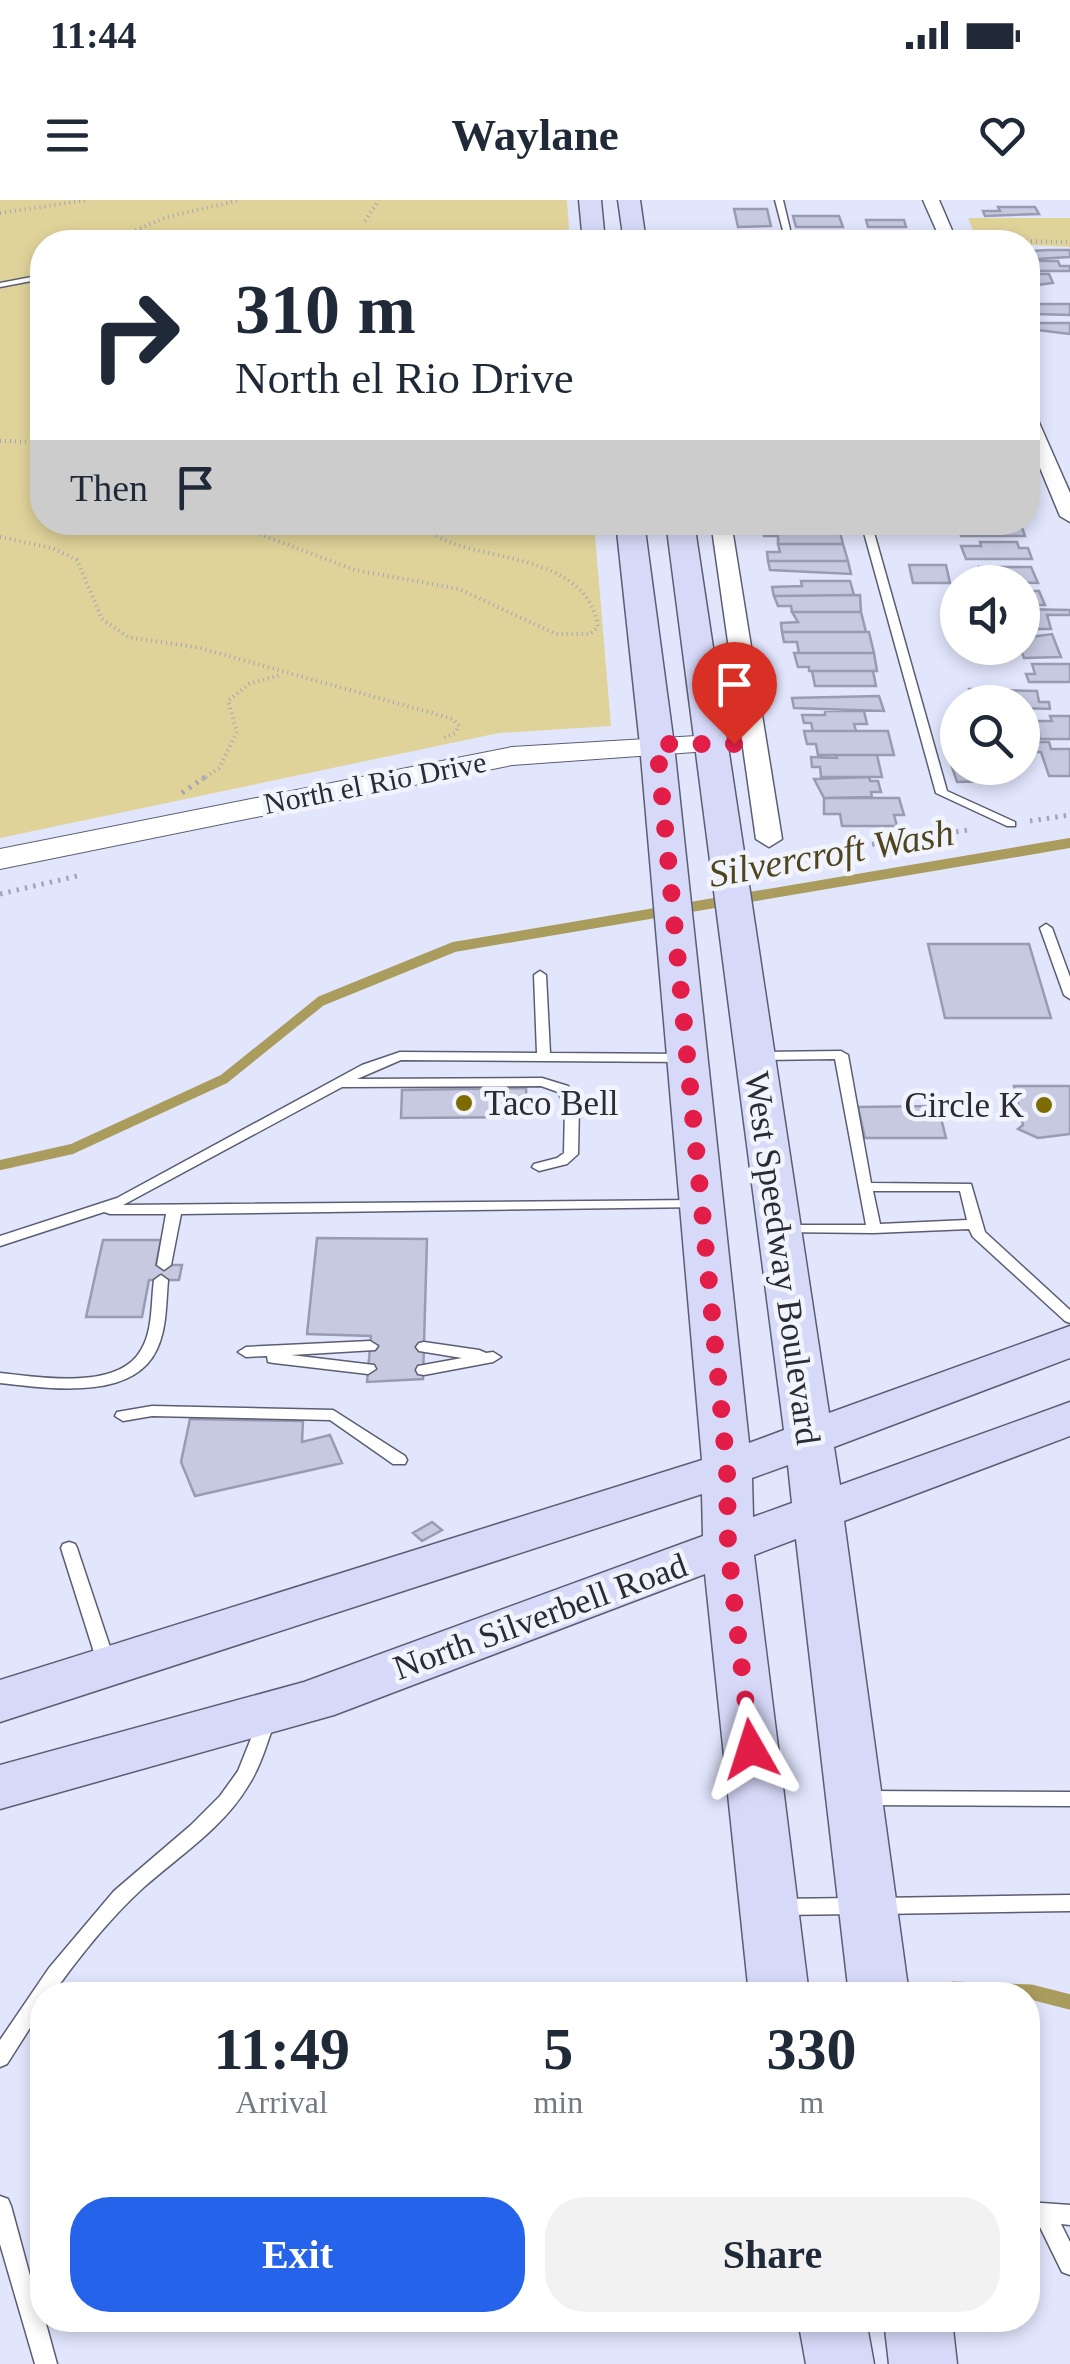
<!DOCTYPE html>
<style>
:root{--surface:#fff;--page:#f2f2f3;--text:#1f2937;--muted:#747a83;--accent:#2563eb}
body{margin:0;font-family:Georgia,serif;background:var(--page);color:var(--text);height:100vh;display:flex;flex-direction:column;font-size:38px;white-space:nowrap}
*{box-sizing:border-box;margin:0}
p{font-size:32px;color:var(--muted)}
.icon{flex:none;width:55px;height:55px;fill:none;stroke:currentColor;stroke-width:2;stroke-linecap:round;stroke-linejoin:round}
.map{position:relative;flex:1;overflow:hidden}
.drawer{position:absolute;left:30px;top:1782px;width:1010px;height:350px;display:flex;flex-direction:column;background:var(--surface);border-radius:40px;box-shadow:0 5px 15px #0003}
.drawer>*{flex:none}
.top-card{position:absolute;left:30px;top:30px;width:1010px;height:305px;border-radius:40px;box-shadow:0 5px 15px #0003;background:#fff;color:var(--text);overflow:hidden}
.controls{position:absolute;left:940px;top:365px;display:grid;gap:20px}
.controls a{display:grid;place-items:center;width:100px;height:100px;border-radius:50%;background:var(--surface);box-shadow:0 5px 15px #0003;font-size:50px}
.pin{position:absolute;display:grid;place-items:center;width:85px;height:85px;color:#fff;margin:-102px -42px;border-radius:50% 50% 50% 0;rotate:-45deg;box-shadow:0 0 10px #0007}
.pin .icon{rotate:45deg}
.me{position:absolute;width:110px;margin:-55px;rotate:354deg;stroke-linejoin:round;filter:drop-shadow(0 0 8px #0008)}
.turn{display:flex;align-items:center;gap:35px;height:210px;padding:0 40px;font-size:45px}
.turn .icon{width:130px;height:130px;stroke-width:2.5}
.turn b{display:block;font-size:70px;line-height:85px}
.then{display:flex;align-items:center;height:95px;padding:0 40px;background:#0003;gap:20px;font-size:38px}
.eta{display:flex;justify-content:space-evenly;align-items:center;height:170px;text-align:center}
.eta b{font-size:60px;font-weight:700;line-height:70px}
.cta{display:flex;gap:20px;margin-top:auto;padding:20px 40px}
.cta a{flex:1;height:115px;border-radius:40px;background:var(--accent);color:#fff;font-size:40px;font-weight:700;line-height:115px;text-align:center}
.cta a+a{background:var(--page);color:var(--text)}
.status{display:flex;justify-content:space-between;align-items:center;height:70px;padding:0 50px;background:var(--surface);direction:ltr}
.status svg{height:28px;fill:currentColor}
header{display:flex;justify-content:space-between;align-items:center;height:130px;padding:0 40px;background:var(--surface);font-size:45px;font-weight:700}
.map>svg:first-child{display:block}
.green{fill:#e0d39a}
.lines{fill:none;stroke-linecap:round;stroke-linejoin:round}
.stream-far1{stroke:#aa9c5d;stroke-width:10}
.stream{stroke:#aa9c5d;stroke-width:15}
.building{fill:#c6c9e0;stroke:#989bb1;stroke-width:2.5}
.service-casing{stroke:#5b5e72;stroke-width:3}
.minor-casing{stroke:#5b5e72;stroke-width:3}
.tertiary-casing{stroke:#5b5e72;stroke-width:2}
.secondary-casing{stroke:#5b5e72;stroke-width:3}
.path-far1{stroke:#a2a5b7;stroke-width:4;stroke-dasharray:1 4;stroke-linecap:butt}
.path{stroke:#a2a5b7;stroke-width:5;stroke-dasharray:2.5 6;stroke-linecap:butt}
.service{fill:#fff;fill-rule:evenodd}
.minor{fill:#fff;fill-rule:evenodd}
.tertiary{fill:#fff;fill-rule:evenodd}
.secondary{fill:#d7d9f9;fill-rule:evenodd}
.route{stroke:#e11d48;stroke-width:18;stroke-dasharray:0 32.4}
.poi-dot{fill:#7d6b04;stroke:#f2f4fd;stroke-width:4}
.labels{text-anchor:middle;stroke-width:9;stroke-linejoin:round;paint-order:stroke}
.far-street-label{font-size:30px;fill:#2a2b33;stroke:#f2f4fd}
.poi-label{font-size:35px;fill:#2a2b33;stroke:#f2f4fd;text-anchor:start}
.street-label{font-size:35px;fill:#2a2b33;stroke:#f2f4fd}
.water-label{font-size:38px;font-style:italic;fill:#4f461f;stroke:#f2f4fd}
</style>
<div class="status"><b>11:44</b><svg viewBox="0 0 49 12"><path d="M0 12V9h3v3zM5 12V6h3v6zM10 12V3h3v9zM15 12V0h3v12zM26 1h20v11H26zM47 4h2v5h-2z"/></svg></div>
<header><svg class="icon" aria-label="menu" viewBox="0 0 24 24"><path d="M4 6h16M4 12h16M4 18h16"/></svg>Waylane<svg class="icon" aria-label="heart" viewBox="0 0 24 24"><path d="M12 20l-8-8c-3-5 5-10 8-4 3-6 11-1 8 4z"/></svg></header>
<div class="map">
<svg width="1070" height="2164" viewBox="0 0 1070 2164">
<rect width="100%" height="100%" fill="#e2e6fd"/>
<path class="green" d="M0,0H567L570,42H42V322L594,323L611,526L499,533L0,638Z
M968,18H1070V47L978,42Z"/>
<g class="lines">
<path class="stream-far1" d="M0,965L72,949L224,879L321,801L454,747L1070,643"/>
<path class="stream" d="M953,1789L1031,1792L1070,1802"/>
</g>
<path class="building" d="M998,7H1035L1039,14L985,16L983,11H1000Z
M734,9H767L771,26L738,27Z
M793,16H839L843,27H796Z
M866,20H904L906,27H868Z
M1049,50H1070V57L1036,59L1032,51Z
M1028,61H1058L1060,66H1070V71H1028Z
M1028,74H1049L1053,83L1028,86Z
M1030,104H1070V115L1035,114Z
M1036,123H1070V134L1038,130Z
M761,322H843L844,328L762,329Z
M939,322H1020L1025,336H961L960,331H942Z
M839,328L843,344H778V336H764L762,329Z
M980,342H1017L1019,348H1028L1032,359H966L961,346H981Z
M778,344H843L848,361H768L767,352H780Z
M768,361H848L851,374L770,370Z
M909,365H946L950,383H913Z
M979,367H1031L1038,383L985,382Z
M801,381H850L854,395L774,396L772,387L802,386Z
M1022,391H1039L1045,405H1022Z
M860,395L861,412H792L791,406H778L774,396Z
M1022,409L1070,410V415H1047L1051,429H1022Z
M792,412H861L866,432H782L781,423L798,422Z
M782,432H869L874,453H799L797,442H784Z
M1052,434L1061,457L1024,458L1020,448L1022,438Z
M794,453H874L877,471H809V467H798Z
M1032,464H1070V482H1029L1026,474H1035Z
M812,471H873L876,486H815Z
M969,489L1037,491L1039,502H1049L1050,509L1022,508V502H965L971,501Z
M879,496L884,511L794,508L792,498Z
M825,511H864L867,524H854L856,531H813L811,523H804L802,515H825Z
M1050,516H1070V539H1040L1038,531H1022V521H1052Z
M804,531H888L894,555H818L816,544H807Z
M1022,542H1049L1051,549H1070V576H1049L1041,552H1023Z
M947,552H958V568H989L994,581L957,582Z
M836,555H877L882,577H821L820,567H812L811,557L837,558Z
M869,577L870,581H878L881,592H871L872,597L824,598L814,579Z
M824,598H899L904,615H894L897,626H842L840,614H824Z
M928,744H1029L1051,818H945Z
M1014,886H1070V934L1038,938L1018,929L1023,925Z
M526,888L527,917L401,918L402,890Z
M938,906L946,938H865L858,907Z
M317,1038L427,1039L423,1179L367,1182L371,1136L307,1134Z
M103,1040H161L156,1065H182L179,1080H149L142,1117H86Z
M190,1219L303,1221L302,1242L330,1235L342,1263L195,1296L181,1262Z
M432,1322L442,1330L422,1341L413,1333Z"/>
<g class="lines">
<g class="service-casing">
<path id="service" d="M775,0H783L793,42H786Z
M597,36L594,40L308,42L312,40Z
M42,75V79L0,87V83Z
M861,322H871L947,591L1015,622V626H1007L936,593Z
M1046,724L1052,728L1070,777V799L1064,795L1040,728Z
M540,771L546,775L550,853L687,854L694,858L687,862L401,860L357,879L542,878L568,886L579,906L578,954L567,964L539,971L532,967L534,964L557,958L564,953L565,906L558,892L541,886L342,887L123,1005L697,1000L704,1004L702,1007L181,1014L171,1065L164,1070L157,1065L166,1014H110L104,1012L0,1046V1036L117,998L362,865L400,852L537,853L534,775Z
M841,851L848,855L871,983L971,984L985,1032L1070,1110V1123L1065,1121L973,1037L969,1029L874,1033L779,1032L777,1029L784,1025H866L835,859L756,860L749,856L756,852ZM873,991H960L967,1020L880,1024Z
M161,1075L168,1080C166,1102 167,1128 157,1149C133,1202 47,1188 0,1183V1173C39,1177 118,1191 141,1150C153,1131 151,1102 154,1080Z
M370,1141L378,1146L375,1150L291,1155L374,1165L376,1169L368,1174L274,1163L268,1162L267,1156L246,1157L238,1152L246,1147Z
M424,1142L479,1150L486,1153L493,1152L501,1157L493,1162L424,1175L418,1174L416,1170L418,1166L462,1158L419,1151L416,1147L419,1143Z
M152,1206L333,1210L405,1256L407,1260L405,1264H393L330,1220L152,1216L123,1221L115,1216L117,1212Z
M69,1342L75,1344L77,1348L116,1465L113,1470L107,1472L101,1470L98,1465L61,1348L63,1344Z
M266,1514L272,1516L275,1521C267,1543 261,1566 248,1586C223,1628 179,1656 143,1688C108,1720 79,1757 52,1795H42V1809L7,1864L0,1867V1840L49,1768L114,1691L191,1625L220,1596L238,1571L260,1516Z
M862,1591L1070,1592V1606L862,1605L855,1603L853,1598L855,1593Z
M1070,1695V1711L878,1714L871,1712L868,1706L871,1700L878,1698Z
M855,1698L862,1700L865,1706L862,1712L855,1714L778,1715L771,1713L768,1707L771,1701L778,1699Z
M0,1996L8,1999L11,2006L42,2120H45L57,2164H35L0,2044Z
M1028,2002L1070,2005V2025L1061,2024L1070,2042V2075L1062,2072L1038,2023L1028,2022Z"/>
</g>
<g class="minor-casing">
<path id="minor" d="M923,0H939L957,42L586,40L594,35L938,34Z
M1028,212L1037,218L1070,293V322L1060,316L1028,239Z
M711,322H731L782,639L769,647L756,639Z"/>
</g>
<g class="tertiary-casing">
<path id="tertiary" d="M713,535L723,538L728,544L723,550L512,565L0,669V649L512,547Z"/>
</g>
<g class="secondary-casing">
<path id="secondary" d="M579,0H601L605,42H583Z
M618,0H640L646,42H624Z
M616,322H644L674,545L749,1243L784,1230L666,322H694L829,1213L1070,1126V1158L834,1247L840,1285L1070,1202V1236L844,1321L909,1795H849L796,1339L754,1355L809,1795H749L705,1374L334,1515L0,1609V1565L304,1482L703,1336L702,1294L0,1522V1480L702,1260L640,545ZM788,1265L792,1303L753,1317L752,1278Z
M798,2120H866L874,2164H806Z
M884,2120H952L957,2164H889Z"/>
</g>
<path class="path-far1" d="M0,13L87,0
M365,21L379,0
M971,40L1070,42
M108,42L167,17L240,0
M0,241L42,242
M227,322L355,370L459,389L556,434H590L598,427C588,361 506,361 454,344C440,339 427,329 413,322
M0,337L52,348L77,360L102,419L128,437L200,448L453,519L459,526L455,533L441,539
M202,580L219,568L237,532L228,501L249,484L280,475"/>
<path class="path" d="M182,593L205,577
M1030,621L1070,615
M788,657L968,630
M0,694L77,676"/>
<use href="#service" class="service"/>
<use href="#minor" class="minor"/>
<use href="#tertiary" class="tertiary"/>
<use href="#secondary" class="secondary"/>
</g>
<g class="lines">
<path class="route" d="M734,544H657L727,1269L728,1347L751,1549"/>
</g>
<g class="poi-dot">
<circle cx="464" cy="903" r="10"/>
<circle cx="1044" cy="905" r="10"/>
</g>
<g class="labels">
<g class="far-street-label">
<text transform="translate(375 583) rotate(-11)" y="10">North el Rio Drive</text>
</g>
<g class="poi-label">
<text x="484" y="915">Taco Bell</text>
<text x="1024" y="917" text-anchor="end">Circle K</text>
</g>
<g class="street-label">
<text transform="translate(783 1058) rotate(82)" y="12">West Speedway Boulevard</text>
<text transform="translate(540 1416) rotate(-20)" y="12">North Silverbell Road</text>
</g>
<g class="water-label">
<text transform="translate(831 653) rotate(-10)" y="13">Silvercroft Wash</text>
</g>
</g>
</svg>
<div class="controls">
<a><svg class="icon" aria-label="sound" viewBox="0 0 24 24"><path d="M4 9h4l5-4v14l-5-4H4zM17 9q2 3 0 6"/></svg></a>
<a><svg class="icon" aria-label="search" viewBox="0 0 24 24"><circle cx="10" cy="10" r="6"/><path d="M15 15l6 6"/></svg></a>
</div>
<div class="pin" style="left:734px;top:544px;background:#d93025"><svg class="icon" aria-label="arrive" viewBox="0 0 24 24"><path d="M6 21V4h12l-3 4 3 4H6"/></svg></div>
<svg class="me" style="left:751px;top:1549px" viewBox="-20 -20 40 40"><path d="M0-17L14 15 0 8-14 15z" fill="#e11d48" stroke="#fff" stroke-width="4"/></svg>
<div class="top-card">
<div class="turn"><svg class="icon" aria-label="right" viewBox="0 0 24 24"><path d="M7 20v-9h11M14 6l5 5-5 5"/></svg><div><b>310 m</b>North el Rio Drive</div></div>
<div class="then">Then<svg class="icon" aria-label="arrive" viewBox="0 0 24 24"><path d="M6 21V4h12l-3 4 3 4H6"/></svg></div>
</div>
<section class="drawer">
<div class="eta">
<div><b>11:49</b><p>Arrival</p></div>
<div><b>5</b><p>min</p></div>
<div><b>330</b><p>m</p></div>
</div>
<div class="cta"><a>Exit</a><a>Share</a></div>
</section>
</div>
